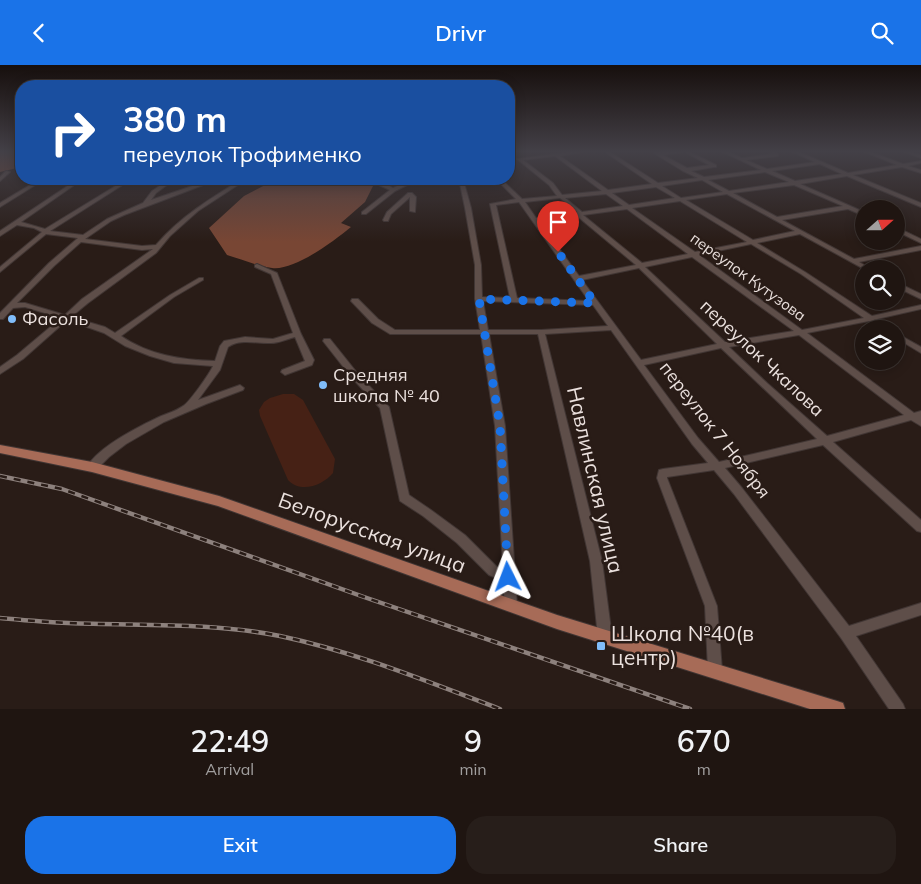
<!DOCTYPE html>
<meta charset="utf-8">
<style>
:root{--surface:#1f1511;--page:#271e1a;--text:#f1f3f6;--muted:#a19f9f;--line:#3c3431;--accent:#1a73e8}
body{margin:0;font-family:Mulish,sans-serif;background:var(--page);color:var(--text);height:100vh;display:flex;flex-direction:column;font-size:19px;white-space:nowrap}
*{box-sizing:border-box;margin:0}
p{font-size:16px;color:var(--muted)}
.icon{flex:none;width:28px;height:28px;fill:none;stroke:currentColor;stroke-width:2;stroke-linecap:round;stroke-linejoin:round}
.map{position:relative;height:644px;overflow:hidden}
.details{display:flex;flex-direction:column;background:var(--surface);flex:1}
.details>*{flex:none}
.guide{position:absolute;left:15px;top:15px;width:500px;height:105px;border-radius:20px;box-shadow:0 2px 12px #0003,0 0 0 1px var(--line);background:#1a4fa0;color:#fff;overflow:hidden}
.needle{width:32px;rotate:69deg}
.buttons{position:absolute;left:855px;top:135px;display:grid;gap:10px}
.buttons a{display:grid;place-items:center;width:50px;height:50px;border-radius:50%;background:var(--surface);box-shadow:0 2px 12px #0003,0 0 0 1px var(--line);font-size:25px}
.pin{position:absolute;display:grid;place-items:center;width:42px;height:42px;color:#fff;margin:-51px -21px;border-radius:50% 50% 50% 0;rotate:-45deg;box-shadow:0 0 5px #0007}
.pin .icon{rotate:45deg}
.me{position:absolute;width:55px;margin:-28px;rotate:357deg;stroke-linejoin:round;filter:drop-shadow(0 0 4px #0008)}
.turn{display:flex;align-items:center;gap:18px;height:105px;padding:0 25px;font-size:22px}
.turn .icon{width:65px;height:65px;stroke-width:2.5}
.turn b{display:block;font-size:35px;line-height:42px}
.eta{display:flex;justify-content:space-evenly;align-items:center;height:85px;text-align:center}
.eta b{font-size:30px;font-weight:600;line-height:35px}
.cta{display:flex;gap:10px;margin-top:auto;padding:10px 25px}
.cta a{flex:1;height:58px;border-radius:20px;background:var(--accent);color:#fff;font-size:20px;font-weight:600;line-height:58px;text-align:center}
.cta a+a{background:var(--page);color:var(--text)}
header{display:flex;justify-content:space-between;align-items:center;height:65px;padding:0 25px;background:var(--accent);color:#fff;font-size:22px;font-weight:600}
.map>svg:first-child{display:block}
.green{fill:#462115}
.forest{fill:#784634}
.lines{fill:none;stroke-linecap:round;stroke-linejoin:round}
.minor-casing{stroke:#413634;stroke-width:2}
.major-casing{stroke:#413634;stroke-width:2}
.minor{fill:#5e4e49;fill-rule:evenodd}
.major{fill:#a76b57;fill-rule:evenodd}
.rail-casing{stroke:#8d817d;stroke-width:4.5}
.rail{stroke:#291c17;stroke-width:2.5;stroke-dasharray:7;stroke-linecap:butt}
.route{stroke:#1a73e8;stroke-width:9;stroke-dasharray:0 16.2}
.poi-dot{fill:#80bdfa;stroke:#291c17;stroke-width:2}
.labels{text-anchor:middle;stroke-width:5;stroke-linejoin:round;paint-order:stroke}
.far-street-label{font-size:15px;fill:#ebe1de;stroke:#291c17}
.poi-label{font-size:18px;fill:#ebe1de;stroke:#291c17;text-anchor:start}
.street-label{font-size:18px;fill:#ebe1de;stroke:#291c17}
.near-street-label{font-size:21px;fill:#ebe1de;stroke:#291c17}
.near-poi-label{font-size:21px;fill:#ebe1de;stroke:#291c17;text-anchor:start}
</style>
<header><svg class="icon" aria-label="back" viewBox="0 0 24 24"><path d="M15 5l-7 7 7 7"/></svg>Drivr<svg class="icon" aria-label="search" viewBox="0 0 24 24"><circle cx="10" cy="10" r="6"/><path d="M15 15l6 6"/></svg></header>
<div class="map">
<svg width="921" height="644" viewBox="0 0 921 644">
<rect width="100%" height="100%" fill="#291c17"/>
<path class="green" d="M283,329H294L303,335L335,394L333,408C323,420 301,429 288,415L260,351L259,345L264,337L270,333Z"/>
<path class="forest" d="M0,87H21V102L0,107Z
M270,114H372L376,115L365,137L341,158L351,162C334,176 294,206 272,203C257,201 241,194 227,190L209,163L244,131L267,119Z"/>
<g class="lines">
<g class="minor-casing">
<path id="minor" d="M569,87H582L560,91L608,125L652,119L605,87H610L658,118L698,113L683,106L652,87H683L663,90L687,103L709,100L685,87H690L716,100V102H714L691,106L704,112L761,105L723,87H729L742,93L772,89L770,87H775L778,89V91L746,95L767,104L815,97L793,87H799L848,108L897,100L865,87H871L903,99L921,96V98L908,101L921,105V108L902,102L853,110L921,138V142L847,111L800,119L864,147V151L848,144L782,155L854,194L921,181V185L859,197L871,204H864L800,169L757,178L805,207L872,251L921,240V244L877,254L890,264H881L869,256L807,268L914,348L921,346V361L911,355L833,377L921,455V467L917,466L823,380L725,403L742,423L849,561L921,538V550L856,571L903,639L905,644H889L841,573L734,429L714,405L667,412V413L717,541L722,605L720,610L715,612L710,610L708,605L705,541L657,413L659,405L663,404L708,398L692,379L611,265L545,269L602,496L612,572L610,577L605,579L600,577L598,572L590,496L538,269H489L505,361L517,540L516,545L511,546L506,545L505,540L503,516L489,510L457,478L423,451L400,436L380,343L352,313L323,276L324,274H330L358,309L389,342L409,430L431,445L465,470L497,502L503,504L495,361L481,269H390L372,258L351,236L352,234H358L378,254L395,265H480L475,234V200L465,143L459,114H463L471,143L481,200L482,232L510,233L490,139L516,134L496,114H501L522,134L557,131L549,120L517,94ZM555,91L602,126L562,130L553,118L523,95ZM820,99L842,109L795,116L772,106ZM765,107L789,117L729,126L708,115ZM702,115L723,127L681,133L662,121ZM794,120L843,141L777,152L733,128ZM656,122L675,133L629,140L612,128ZM606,129L623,141L582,147L565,133ZM727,129L795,166L753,175L686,135ZM560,133L577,147L536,153L525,137ZM680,136L747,177L695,187L632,143ZM519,137L589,236L517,233L496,140ZM627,144L688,189L642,198L583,150ZM577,151L636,200L579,211L539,156ZM751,179L801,209L864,253L802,265L699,190ZM692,192L794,266L725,277L645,202ZM639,203L717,279L641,295L582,215ZM483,236L593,240L608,261L541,265H488ZM799,270L904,350L827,371L767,318L729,282ZM721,283L817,374L719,397L698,373L644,300Z
M905,87H911L921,90V93Z
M6,106L10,107L0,116V112Z
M40,114H45L0,142V138Z
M78,114H83L21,157L45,164L127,114H132L50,166L83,170L107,154L143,138L152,126L170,114H175L156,128L151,135L213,114H219L124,150L111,156L85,174L142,181L156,180C180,152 211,133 242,114H247L198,146L170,171L156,188L88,238L71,252L105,262L115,268L170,230L199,213H203V215L174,232L121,271C149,290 181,295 215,296L220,281L224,276L245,272L273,274L293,268L271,209L255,202V200L257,199L277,208L301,269L314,295L312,300L285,310L281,307L282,305L305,296L295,272C287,274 279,278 271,278C257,279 240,273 228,282L220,305L198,335L240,320L244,323L243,325L206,339L164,357L126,379L109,392L96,405L92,406L88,405L87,402C98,382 138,362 159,352C166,349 176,346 183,341C189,338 210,308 213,301L174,298L150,291L125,281L104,268L67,255L23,294L0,309V302L17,290L61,253L25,242L13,243L3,254H0V248L49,198L78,173L46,169L0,207V202L42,167L34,163L17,160L0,171V166ZM81,177L142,185L153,184L82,234L65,250L25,238H17L54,201Z
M381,114H385L384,118L393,123L406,117L391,115L389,114H437L435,115L413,117L395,126L366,149H362V147L390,125L379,120Z
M408,128H412L416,132L415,147L410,146V132L391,149L388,156H384L383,155L387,147Z
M896,162L921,174V178L896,166Z
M896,217L921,229V234L896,222Z
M896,268L921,282V288L896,273Z"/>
</g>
<g class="major-casing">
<path id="major" d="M0,380L92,397L219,431L557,550L837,636L843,638L845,644H810L557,564L218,441L92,407L0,388Z"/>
</g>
<use href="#minor" class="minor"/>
<use href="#major" class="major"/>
<g class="rail-casing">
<path id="rail" d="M0,411L62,424L364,532L690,644
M0,553C23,555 45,557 68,558C139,561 210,557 280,571C356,587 428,617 500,644"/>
</g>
<use href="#rail" class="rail"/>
</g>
<linearGradient id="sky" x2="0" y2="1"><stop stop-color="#170f0d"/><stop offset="0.49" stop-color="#434047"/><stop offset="1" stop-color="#434047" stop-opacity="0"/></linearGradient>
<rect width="921" height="177" fill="url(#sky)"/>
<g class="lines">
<path class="route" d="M508,512L500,361L479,234L595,238L558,187"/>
</g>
<g class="poi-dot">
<circle cx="12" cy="254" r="5"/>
<circle cx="323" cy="320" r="5"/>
<rect x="596" y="576" width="10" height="10" rx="2.5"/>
</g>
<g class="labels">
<g class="far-street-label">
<text transform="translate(748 212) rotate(36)" y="5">переулок Кутузова</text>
</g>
<g class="poi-label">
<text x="22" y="260">Фасоль</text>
<text x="333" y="316">Средняя<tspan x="333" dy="21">школа № 40</tspan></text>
</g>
<g class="street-label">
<text transform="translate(762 293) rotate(43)" y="6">переулок Чкалова</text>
<text transform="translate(715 365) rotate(52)" y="6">переулок 7 Ноября</text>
</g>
<g class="near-street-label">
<text transform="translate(595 415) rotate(77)" y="7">Навлинская улица</text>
<text transform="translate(372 468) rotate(20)" y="7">Белорусская улица</text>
</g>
<g class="near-poi-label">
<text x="611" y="576">Школа №40(в<tspan x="611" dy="24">центр)</tspan></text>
</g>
</g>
</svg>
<div class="buttons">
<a><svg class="needle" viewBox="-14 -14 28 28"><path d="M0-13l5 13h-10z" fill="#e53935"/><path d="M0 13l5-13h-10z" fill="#a19f9f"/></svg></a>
<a><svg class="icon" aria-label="search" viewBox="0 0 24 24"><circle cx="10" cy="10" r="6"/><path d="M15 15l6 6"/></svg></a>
<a><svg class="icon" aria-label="layers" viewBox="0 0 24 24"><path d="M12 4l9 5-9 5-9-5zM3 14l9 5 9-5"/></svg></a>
</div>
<div class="pin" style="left:558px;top:187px;background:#d93025"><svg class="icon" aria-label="arrive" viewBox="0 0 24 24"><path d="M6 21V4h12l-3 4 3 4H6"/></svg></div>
<svg class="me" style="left:508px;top:512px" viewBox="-20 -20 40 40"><path d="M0-17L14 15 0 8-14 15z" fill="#1a73e8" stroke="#fff" stroke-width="4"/></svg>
<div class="guide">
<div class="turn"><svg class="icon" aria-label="right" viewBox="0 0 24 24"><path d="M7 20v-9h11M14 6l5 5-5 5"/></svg><div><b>380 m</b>переулок Трофименко</div></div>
</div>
</div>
<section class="details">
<div class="eta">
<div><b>22:49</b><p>Arrival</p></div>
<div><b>9</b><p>min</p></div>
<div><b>670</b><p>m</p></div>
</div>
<div class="cta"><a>Exit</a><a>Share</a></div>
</section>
